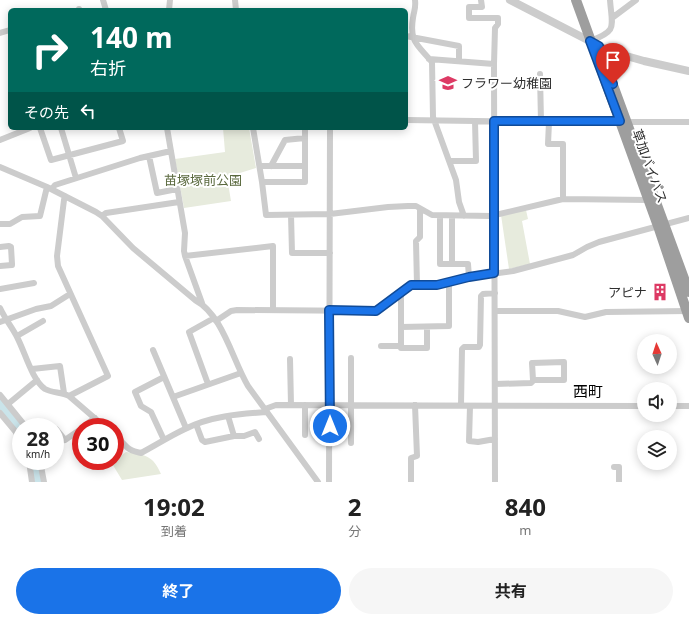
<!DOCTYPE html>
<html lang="ja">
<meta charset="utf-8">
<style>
:root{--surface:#fff;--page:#f6f6f6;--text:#222;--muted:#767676;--accent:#1a73e8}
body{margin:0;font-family:"Noto Sans","Noto Sans JP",sans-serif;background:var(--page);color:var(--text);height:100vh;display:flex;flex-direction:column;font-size:15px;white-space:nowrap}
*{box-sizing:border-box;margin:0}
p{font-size:13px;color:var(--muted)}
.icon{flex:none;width:22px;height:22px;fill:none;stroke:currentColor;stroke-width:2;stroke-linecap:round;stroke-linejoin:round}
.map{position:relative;height:482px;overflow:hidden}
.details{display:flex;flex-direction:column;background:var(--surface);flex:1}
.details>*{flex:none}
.guide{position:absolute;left:8px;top:8px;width:400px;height:122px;border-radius:6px;box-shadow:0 2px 10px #0003;background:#00695c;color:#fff;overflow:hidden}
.needle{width:26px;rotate:357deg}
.fabs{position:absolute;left:637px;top:334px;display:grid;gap:8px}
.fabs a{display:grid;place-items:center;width:40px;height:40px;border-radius:50%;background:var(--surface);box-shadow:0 2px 10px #0003;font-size:20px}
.speed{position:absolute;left:12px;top:418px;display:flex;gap:8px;font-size:20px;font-weight:700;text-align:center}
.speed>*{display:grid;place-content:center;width:52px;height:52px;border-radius:50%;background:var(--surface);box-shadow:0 2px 10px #0003;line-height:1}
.speed small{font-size:10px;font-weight:400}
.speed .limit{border:6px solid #d22;background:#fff;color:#111}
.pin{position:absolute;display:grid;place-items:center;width:34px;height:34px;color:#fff;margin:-41px -17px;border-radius:50% 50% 50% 0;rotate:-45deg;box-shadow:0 0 4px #0007}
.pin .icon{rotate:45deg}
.me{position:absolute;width:44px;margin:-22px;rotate:0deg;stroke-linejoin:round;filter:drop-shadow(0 0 3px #0008)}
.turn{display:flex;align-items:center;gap:14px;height:84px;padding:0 16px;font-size:18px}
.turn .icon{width:52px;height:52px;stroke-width:2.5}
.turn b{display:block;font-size:28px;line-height:34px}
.then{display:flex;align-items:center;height:38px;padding:0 16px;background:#0003;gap:8px;font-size:15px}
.eta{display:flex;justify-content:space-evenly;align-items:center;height:68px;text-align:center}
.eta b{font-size:24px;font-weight:700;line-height:28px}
.button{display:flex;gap:8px;margin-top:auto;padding:8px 16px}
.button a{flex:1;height:46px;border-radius:24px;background:var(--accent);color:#fff;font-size:16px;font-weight:700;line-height:46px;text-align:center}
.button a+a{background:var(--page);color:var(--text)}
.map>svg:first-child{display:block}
.green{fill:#e7ebdd}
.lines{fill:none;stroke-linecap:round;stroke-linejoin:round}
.river{stroke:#cae4ea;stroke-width:10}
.minor{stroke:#ccc;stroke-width:6}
.tertiary{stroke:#ccc;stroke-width:8}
.trunk{stroke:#9e9e9e;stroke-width:10}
.route-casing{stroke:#114b97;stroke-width:10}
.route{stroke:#1a73e8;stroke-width:7}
.labels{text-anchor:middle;stroke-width:4;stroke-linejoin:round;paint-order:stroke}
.poi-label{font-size:13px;fill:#2f2f2f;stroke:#fff;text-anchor:start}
.street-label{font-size:13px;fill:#2f2f2f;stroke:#fff}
.park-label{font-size:13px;fill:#5a693e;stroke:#fff}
.quarter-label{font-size:15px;fill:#000;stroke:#fff}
</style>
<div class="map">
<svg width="689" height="482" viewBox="0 0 689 482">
<rect width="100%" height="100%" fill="#fff"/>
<path class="green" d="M223,128H249L256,168L227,177L231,201L184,208L175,159L225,152Z
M526,210L528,219L522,221L530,264L509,269L501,215Z
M126,452C145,455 153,455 161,474L122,480L111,462L115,461V460Z"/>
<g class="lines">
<path class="river" d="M0,404L21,429
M35,461L38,482"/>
<path class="minor" d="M103,0L106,10
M235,0L236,10
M415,0C416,9 414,10 413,18C409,42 418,45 432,62L433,117L456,180L459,202L464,216
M481,0L482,7H469V18H498V24L495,28L494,64L495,482
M79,9V10
M169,10L170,0
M612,18L636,0
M0,33L10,30
M406,36L459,46V60
M590,41C618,31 612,27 610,0
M429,59L494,64
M540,74L541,122
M406,120L541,122L620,121
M549,122L548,144H563V199
M628,122H689
M40,128L51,160L123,141L119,128
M61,128L76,178
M167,128L185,233L184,251L185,256L202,303
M253,128L262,182L266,215L330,214L388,207L408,206H416L432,215L491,216L563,199L648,200
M0,140L30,128
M149,156L157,193L177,189
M450,161H476L475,121
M260,166H305
M271,166L285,140L305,138
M0,167L47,187L96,212L102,216L133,248L195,300C223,315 232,359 248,386L318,482
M262,182H305V128
M52,189L55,185L140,158L171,151
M65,196L64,200L57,256L58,266L108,376L69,396
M291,215L292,253H330
M102,216L106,213L179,202
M440,216V264H468L469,277
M452,216V264
M0,224H10L22,217L40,216L47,187
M0,247L9,246L11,247L12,264V265L0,266
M185,256L273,246V310
M417,285L416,241L420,237V209
M0,289L34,283
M401,292V348H427V327
M0,308C5,319 12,327 17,337C25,352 32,380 45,389C52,393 62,392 69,396L105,427
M495,311H558L585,317L606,312L688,311
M216,321L231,311L237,310L375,311L411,285H437L469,277L513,271L573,255L587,247L599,242L689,218
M0,322L36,309L51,306L70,294
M401,327L449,326V282
M17,336L43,321
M381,346H401
M153,350L186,428
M351,358V443
M290,359L291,405
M32,369L60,366L64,393
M208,384L189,332L214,318
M495,384L531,383L533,381V380L532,363L564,362V380H533
M0,395L26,427
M173,397L241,373
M8,404L37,380
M305,405V435
M461,405L462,349L464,347H479L480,345L481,296L483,294L495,293
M470,406L469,441L478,442L495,439
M670,406H689
M265,409L276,405L644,406
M0,413L15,431L21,441
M228,416L234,436H244L255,432L259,439
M196,424L202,440L205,442L234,436
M83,427L95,418
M55,430L56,429L65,440L81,429
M115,436C128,445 123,449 141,453C156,445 170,436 185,429C210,416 239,414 267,412
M164,440L151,412L141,406L135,392L164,377
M29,461L32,482
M40,461L44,482
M614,467H619V482
M329,482L330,128
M411,482V458L417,456L415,405"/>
<path class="tertiary" d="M510,0L609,51L644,61L689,71"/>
<path class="trunk" d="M576,0L658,226L689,318
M599,47L689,292"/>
</g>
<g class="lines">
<g class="route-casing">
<path id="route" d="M330,426L329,310L376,311L411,285H437L469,277L494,273V121H620L590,41L599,46L613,84"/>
</g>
<use href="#route" class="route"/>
</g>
<defs>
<g id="school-bare" transform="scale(1.38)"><path d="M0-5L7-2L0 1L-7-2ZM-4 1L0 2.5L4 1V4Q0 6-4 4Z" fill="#dd3a64" stroke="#fff" stroke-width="2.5" paint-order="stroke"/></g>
<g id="building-bare" transform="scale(1.38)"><path d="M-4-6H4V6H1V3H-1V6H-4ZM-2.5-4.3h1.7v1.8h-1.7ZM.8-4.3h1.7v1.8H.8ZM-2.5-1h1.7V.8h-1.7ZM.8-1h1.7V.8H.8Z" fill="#dd3a64" stroke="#fff" stroke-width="2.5" paint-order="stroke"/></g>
</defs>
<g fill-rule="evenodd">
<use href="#school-bare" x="448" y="83"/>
<use href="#building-bare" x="660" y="292"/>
</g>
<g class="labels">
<g class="poi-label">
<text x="461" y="88">フラワー幼稚園</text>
<text x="647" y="297" text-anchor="end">アピナ</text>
</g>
<g class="street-label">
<text transform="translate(650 166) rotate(70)" y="5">草加バイパス</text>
</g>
<g class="park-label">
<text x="203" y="185">苗塚塚前公園</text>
</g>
<g class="quarter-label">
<text x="588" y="397">西町</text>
</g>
</g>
</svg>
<div class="fabs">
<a><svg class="needle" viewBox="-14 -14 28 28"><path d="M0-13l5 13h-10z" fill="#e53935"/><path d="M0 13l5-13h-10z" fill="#767676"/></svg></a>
<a><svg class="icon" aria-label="sound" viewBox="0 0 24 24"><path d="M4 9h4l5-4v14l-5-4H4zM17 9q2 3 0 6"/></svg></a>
<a><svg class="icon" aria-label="layers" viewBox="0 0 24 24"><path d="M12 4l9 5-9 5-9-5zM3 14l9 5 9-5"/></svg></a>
</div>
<div class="speed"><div>28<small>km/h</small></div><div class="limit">30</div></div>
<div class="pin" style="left:613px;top:84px;background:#d93025"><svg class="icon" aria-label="arrive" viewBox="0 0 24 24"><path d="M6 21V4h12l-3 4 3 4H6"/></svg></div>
<svg class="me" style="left:330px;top:426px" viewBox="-20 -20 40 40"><circle r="17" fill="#1a73e8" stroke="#fff" stroke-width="3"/><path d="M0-11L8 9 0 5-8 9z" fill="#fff"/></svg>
<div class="guide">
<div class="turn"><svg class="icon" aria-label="right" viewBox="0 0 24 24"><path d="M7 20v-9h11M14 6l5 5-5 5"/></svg><div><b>140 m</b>右折</div></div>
<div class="then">その先<svg class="icon" aria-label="left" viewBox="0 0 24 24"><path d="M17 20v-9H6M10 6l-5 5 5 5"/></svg></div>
</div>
</div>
<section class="details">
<div class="eta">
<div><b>19:02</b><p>到着</p></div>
<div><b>2</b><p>分</p></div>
<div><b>840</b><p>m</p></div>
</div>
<div class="button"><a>終了</a><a>共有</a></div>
</section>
